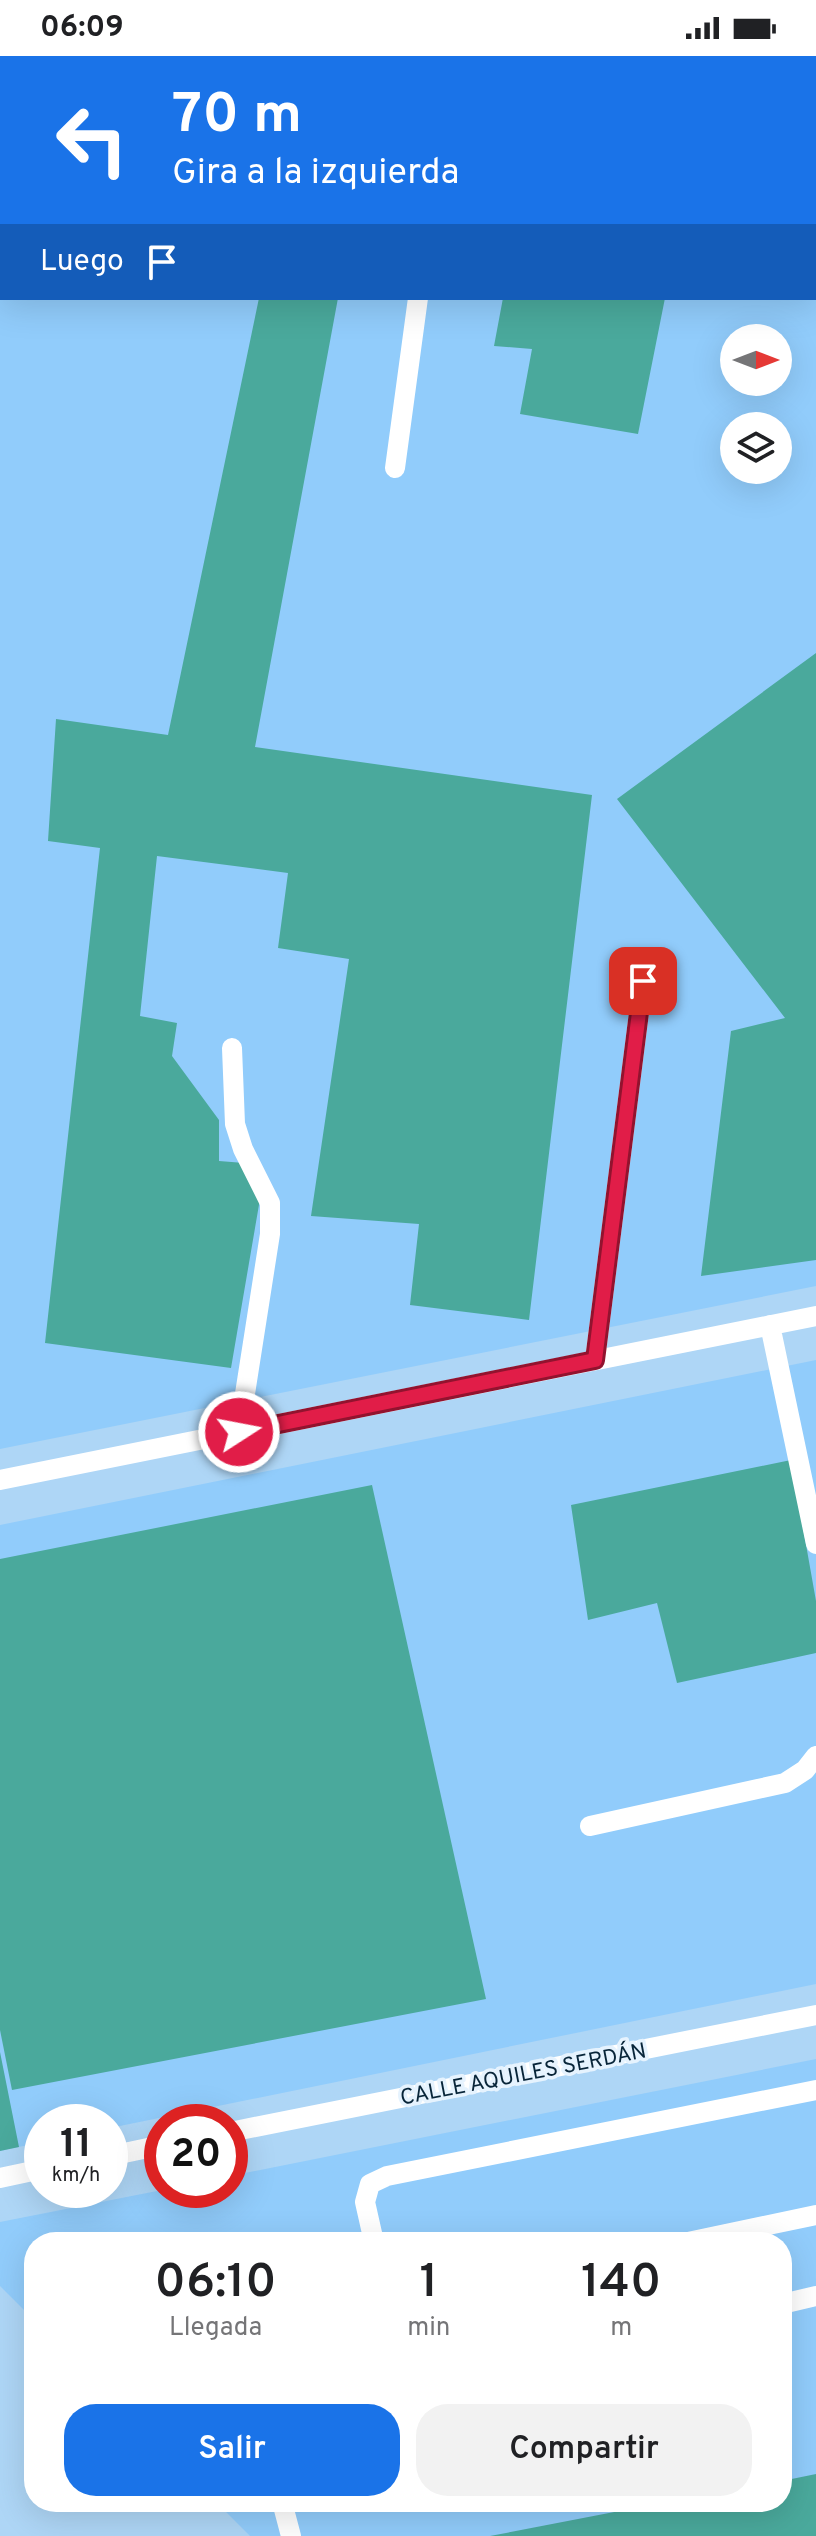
<!DOCTYPE html>
<html lang="es">
<meta charset="utf-8">
<style>
:root{--surface:#fff;--page:#f2f2f2;--text:#202124;--muted:#757577;--accent:#1a73e8}
body{margin:0;font-family:Overpass,sans-serif;background:var(--page);color:var(--text);height:100vh;display:flex;flex-direction:column;font-size:30px;white-space:nowrap}
*{box-sizing:border-box;margin:0}
p{font-size:26px;color:var(--muted)}
.icon{flex:none;width:44px;height:44px;fill:none;stroke:currentColor;stroke-width:2;stroke-linecap:round;stroke-linejoin:round}
.map{position:relative;flex:1;overflow:hidden}
.details{position:absolute;left:24px;top:2176px;width:768px;height:280px;display:flex;flex-direction:column;background:var(--surface);border-radius:32px;box-shadow:0 8px 32px #0002}
.details>*{flex:none}
.top-card{position:absolute;left:0px;top:0px;width:816px;height:244px;box-shadow:0 8px 32px #0002;background:#1a73e8;color:#fff;overflow:hidden}
.needle{width:52px;rotate:90deg}
.buttons{position:absolute;left:720px;top:268px;display:grid;gap:16px}
.buttons a{display:grid;place-items:center;width:72px;height:72px;border-radius:50%;background:var(--surface);box-shadow:0 8px 32px #0002;font-size:40px}
.speed{position:absolute;left:24px;top:2048px;display:flex;gap:16px;font-size:40px;font-weight:700;text-align:center}
.speed>*{display:grid;place-content:center;width:104px;height:104px;border-radius:50%;background:var(--surface);box-shadow:0 8px 32px #0002;line-height:1}
.speed small{font-size:20px;font-weight:400}
.speed .limit{border:12px solid #d22;background:#fff;color:#111}
.pin{position:absolute;display:grid;place-items:center;width:68px;height:68px;color:#fff;margin:-34px;border-radius:16px;box-shadow:0 4px 12px #0006}
.me{position:absolute;width:88px;margin:-44px;rotate:79deg;stroke-linejoin:round;filter:drop-shadow(0 0 6px #0008)}
.turn{display:flex;align-items:center;gap:28px;height:168px;padding:0 40px;font-size:36px}
.turn .icon{width:104px;height:104px;stroke-width:2.5}
.turn b{display:block;font-size:56px;line-height:68px}
.then{display:flex;align-items:center;height:76px;padding:0 40px;background:#0003;gap:16px;font-size:30px}
.eta{display:flex;justify-content:space-evenly;align-items:center;height:136px;text-align:center}
.eta b{font-size:48px;font-weight:600;line-height:56px}
.action{display:flex;gap:16px;margin-top:auto;padding:16px 40px}
.action a{flex:1;height:92px;border-radius:32px;background:var(--accent);color:#fff;font-size:32px;font-weight:600;line-height:92px;text-align:center}
.action a+a{background:var(--page);color:var(--text)}
.status{display:flex;justify-content:space-between;align-items:center;height:56px;padding:0 40px;background:var(--surface);direction:ltr}
.status svg{height:22px;fill:currentColor}
.map>svg:first-child{display:block}
.built{fill:#91ccfb;fill-rule:evenodd}
.building{fill:#4aa99c}
.lines{fill:none;stroke-linecap:round;stroke-linejoin:round}
.service{stroke:#fff;stroke-width:20}
.minor{stroke:#fff;stroke-width:38}
.route-casing{stroke:#92132f;stroke-width:20}
.route{stroke:#e11d48;stroke-width:14}
.labels{text-anchor:middle;stroke-width:7;stroke-linejoin:round;paint-order:stroke}
.street-label{font-size:22px;fill:#082539;stroke:#e6f3fe}
</style>
<div class="status"><b>06:09</b><svg viewBox="0 0 49 12"><path d="M0 12V9h3v3zM5 12V6h3v6zM10 12V3h3v9zM15 12V0h3v12zM26 1h20v11H26zM47 4h2v5h-2z"/></svg></div>
<div class="map">
<svg width="816" height="2480" viewBox="0 0 816 2480">
<rect width="100%" height="100%" fill="#aed6f6"/>
<path class="built" d="M0,0L570,2H2V242H814V71L816,72V1230L0,1393ZM734,282H778V326H734ZM734,370H778V414H734Z
M816,1304V1928L110,2072V2066H42V2086L0,2095V1469Z
M816,2003V2480H250L216,2446H782V2186H34V2264L0,2230V2166L162,2134H230V2120Z"/>
<path class="building" d="M259,242H338L255,691L592,739L529,1264L410,1249L419,1168L311,1160L349,903L278,892L288,817L157,800L140,960L177,967L172,1000L219,1064V1105L244,1107L261,1137L231,1312L45,1287L100,792L48,785L56,663L168,679Z
M503,242H665L638,378L520,358L532,293L494,290Z
M816,597V1204L701,1220L731,975L785,962L617,743Z
M791,1404L816,1545V1597L677,1627L657,1547L588,1564L571,1449Z
M372,1429L486,1943L12,2034L0,1974V1503Z
M0,1996L19,2091L0,2095Z
M816,2418V2480H490L666,2446H782V2425Z"/>
<g class="lines">
<path class="service" d="M450,2V0
M395,412L418,242
M232,992L235,1068L243,1093L270,1147V1178L239,1376
M770,1269L816,1488
M595,1304L643,925
M0,1424L816,1260
M590,1770L785,1727L805,1714L816,1700
M230,2076L816,1959
M110,2100L162,2089
M0,2122L42,2113
M374,2186L365,2146L370,2128L387,2120L816,2034
M688,2186L816,2159
M782,2248L816,2240
M282,2446L291,2480"/>
<path class="minor" d="M673,0L680,2
M814,40L816,41"/>
</g>
<g class="lines">
<g class="route-casing">
<path id="route" d="M239,1376L595,1304L643,925"/>
</g>
<use href="#route" class="route"/>
</g>
<g class="labels">
<g class="street-label">
<text transform="translate(523 2017) rotate(-11)" y="8">CALLE AQUILES SERDÁN</text>
</g>
</g>
</svg>
<div class="buttons">
<a><svg class="needle" viewBox="-14 -14 28 28"><path d="M0-13l5 13h-10z" fill="#e53935"/><path d="M0 13l5-13h-10z" fill="#757577"/></svg></a>
<a><svg class="icon" aria-label="layers" viewBox="0 0 24 24"><path d="M12 4l9 5-9 5-9-5zM3 14l9 5 9-5"/></svg></a>
</div>
<div class="speed"><div>11<small>km/h</small></div><div class="limit">20</div></div>
<div class="pin" style="left:643px;top:925px;background:#d93025"><svg class="icon" aria-label="arrive" viewBox="0 0 24 24"><path d="M6 21V4h12l-3 4 3 4H6"/></svg></div>
<svg class="me" style="left:239px;top:1376px" viewBox="-20 -20 40 40"><circle r="17" fill="#e11d48" stroke="#fff" stroke-width="3"/><path d="M0-11L8 9 0 5-8 9z" fill="#fff"/></svg>
<div class="top-card">
<div class="turn"><svg class="icon" aria-label="left" viewBox="0 0 24 24"><path d="M17 20v-9H6M10 6l-5 5 5 5"/></svg><div><b>70 m</b>Gira a la izquierda</div></div>
<div class="then">Luego<svg class="icon" aria-label="arrive" viewBox="0 0 24 24"><path d="M6 21V4h12l-3 4 3 4H6"/></svg></div>
</div>
<section class="details">
<div class="eta">
<div><b>06:10</b><p>Llegada</p></div>
<div><b>1</b><p>min</p></div>
<div><b>140</b><p>m</p></div>
</div>
<div class="action"><a>Salir</a><a>Compartir</a></div>
</section>
</div>
